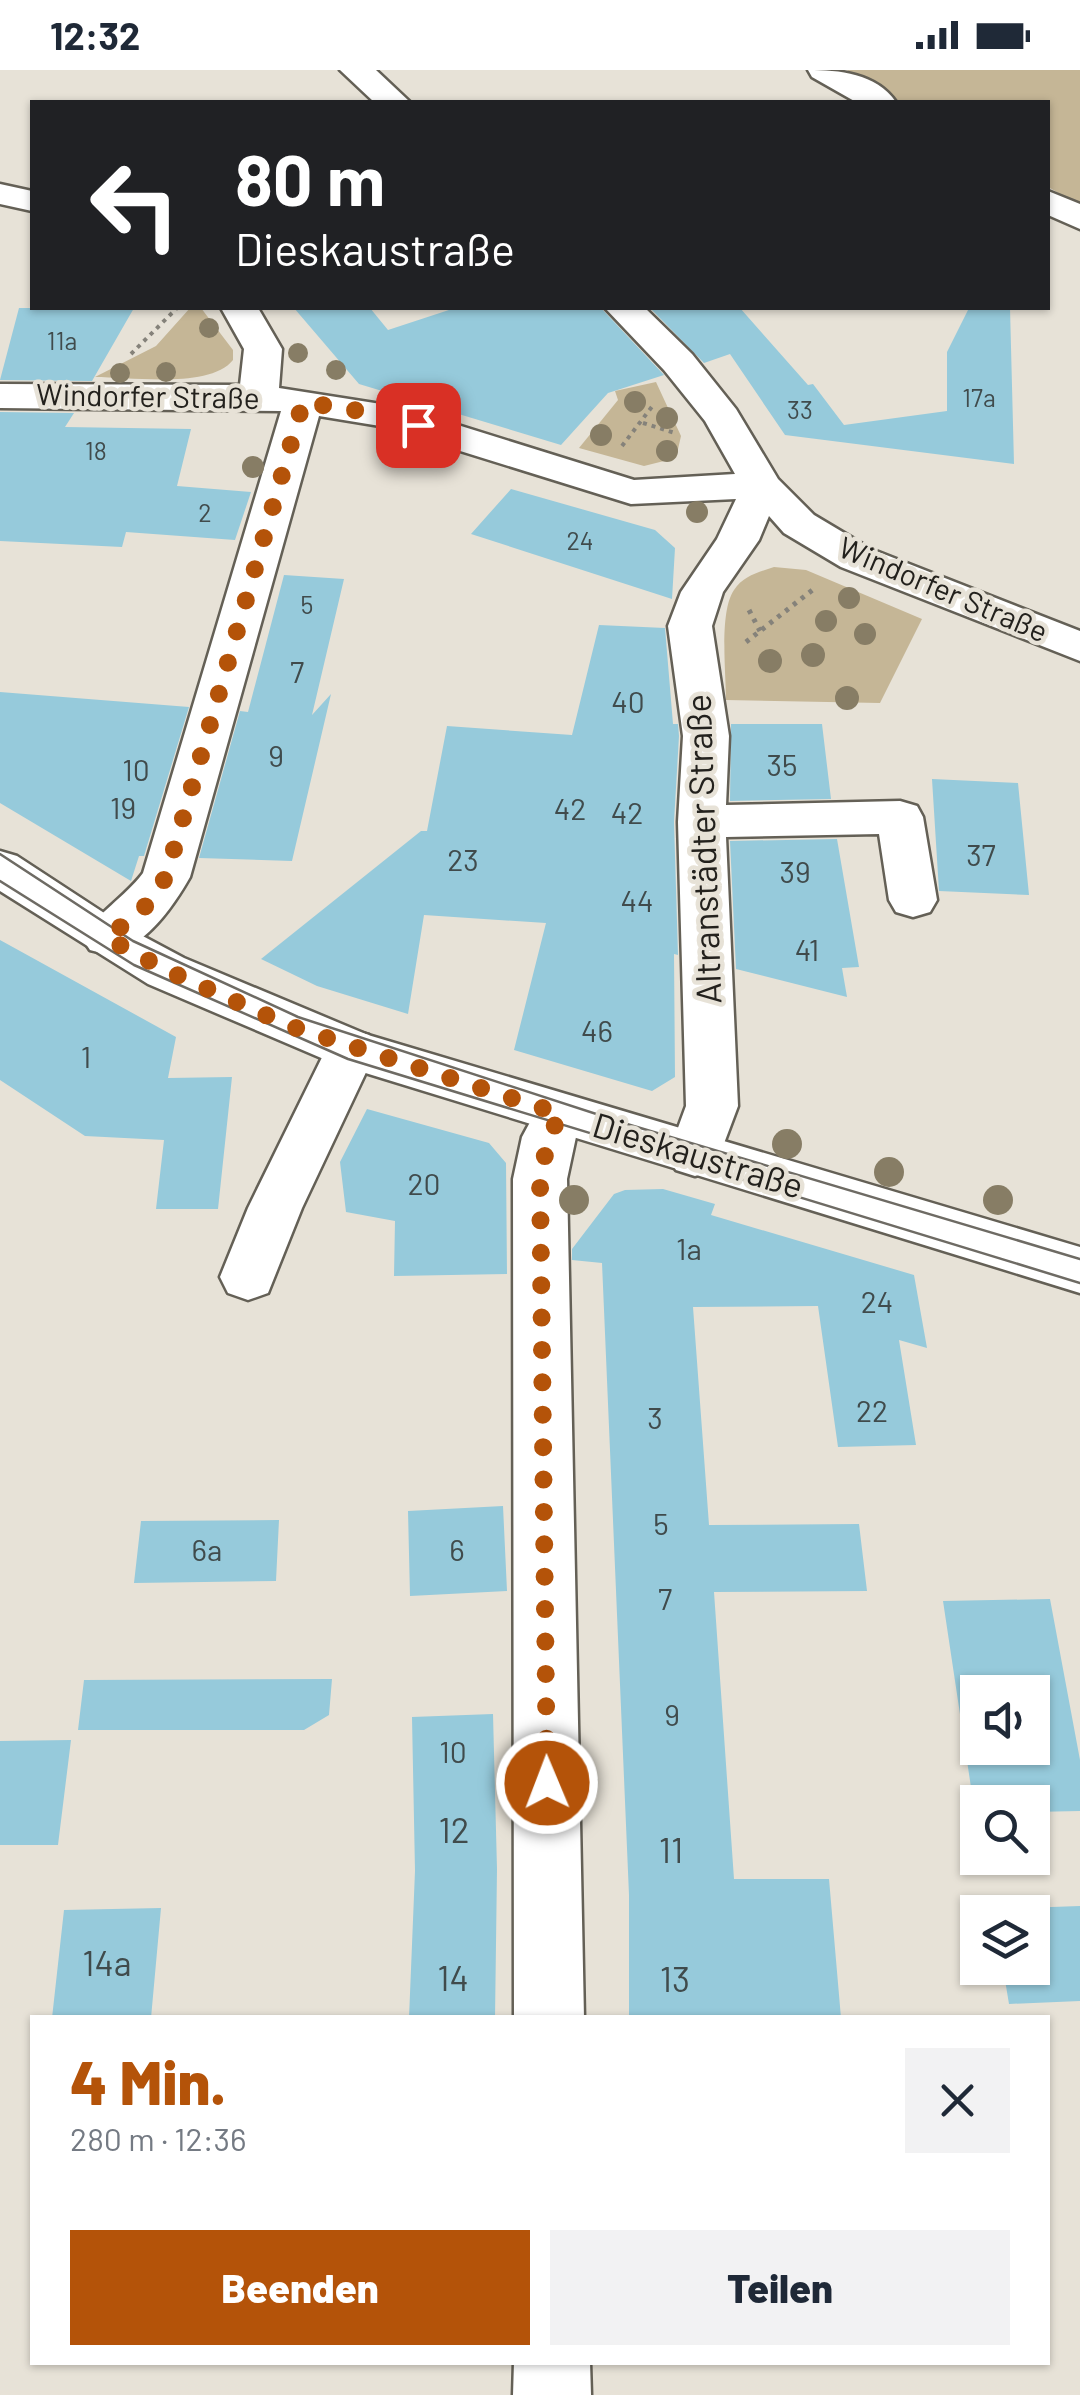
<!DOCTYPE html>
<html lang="de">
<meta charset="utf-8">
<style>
:root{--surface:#fff;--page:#f2f2f3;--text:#1f2937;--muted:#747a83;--accent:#b45309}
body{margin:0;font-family:Barlow,sans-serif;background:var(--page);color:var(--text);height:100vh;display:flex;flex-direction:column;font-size:38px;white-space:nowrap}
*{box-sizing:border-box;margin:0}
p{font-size:32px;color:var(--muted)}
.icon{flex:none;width:55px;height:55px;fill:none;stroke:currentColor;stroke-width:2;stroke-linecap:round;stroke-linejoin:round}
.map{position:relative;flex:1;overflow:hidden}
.side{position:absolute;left:30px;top:1945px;width:1020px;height:350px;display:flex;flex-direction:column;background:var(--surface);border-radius:0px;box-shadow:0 2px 8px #0004}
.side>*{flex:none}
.banner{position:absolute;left:30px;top:30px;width:1020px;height:210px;border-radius:0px;box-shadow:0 2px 8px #0004;background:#202124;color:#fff;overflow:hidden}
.fabs{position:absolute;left:960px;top:1605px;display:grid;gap:20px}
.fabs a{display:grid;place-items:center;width:90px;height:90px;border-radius:0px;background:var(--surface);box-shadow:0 2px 8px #0004;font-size:50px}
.pin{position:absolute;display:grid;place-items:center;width:85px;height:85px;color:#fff;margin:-42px;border-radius:20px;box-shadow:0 5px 15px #0006}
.me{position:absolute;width:110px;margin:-55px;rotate:359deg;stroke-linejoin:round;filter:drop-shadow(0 0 8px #0008)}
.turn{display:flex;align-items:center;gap:35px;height:210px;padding:0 40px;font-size:45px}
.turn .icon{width:130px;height:130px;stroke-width:2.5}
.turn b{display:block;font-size:70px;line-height:85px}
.round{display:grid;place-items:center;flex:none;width:105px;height:105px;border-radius:0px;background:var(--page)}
.overview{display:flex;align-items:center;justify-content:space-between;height:170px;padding:0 40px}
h1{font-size:60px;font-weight:800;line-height:75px;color:var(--accent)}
.primary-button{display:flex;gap:20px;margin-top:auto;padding:20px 40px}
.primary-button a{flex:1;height:115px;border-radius:0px;background:var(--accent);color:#fff;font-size:40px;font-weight:800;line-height:115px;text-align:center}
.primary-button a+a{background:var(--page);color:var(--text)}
.status{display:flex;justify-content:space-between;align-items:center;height:70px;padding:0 50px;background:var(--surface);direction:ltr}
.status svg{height:28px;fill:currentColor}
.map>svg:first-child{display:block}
.green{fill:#c5b696}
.building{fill:#96cadb;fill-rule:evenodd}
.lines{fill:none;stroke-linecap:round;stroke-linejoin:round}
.minor-casing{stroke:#646056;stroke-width:5}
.major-casing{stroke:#646056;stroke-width:5}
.path-far1{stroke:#85827a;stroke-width:4;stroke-dasharray:4 5;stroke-linecap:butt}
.path{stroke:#85827a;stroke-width:5;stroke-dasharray:4 6;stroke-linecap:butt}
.minor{fill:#fff;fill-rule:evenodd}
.major{fill:#fff;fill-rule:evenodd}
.tram{stroke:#6e6b64;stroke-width:2.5}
.tree{fill:#877d65}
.route{stroke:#b45309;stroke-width:18;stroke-dasharray:0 32.4}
.labels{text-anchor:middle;stroke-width:9;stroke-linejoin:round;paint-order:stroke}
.far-number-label{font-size:25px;fill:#404b4c}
.far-street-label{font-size:30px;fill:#23211d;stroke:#e7e2d7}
.number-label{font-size:30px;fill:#404b4c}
.street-label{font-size:35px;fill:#23211d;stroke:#e7e2d7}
.near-number-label{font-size:35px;fill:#404b4c}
</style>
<div class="status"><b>12:32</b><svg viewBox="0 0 49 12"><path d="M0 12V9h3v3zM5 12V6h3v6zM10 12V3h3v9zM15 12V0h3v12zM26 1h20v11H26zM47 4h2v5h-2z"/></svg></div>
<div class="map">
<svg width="1080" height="2325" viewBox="0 0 1080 2325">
<rect width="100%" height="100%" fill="#e7e2d7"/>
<path class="green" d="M847,0H1080V135L1048,117V32H897Z
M190,238H201L233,280V290C210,319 130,307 95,307L156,276Z
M656,312L681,366L676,388L644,396L579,378L618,330L615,321Z
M774,497L806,500L922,549L880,633L726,630C726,602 719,542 734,520C743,506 759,502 774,497Z"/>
<path class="building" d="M19,238H134L92,311L0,310Z
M294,238H370L388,260L455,238H601L664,305L608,323L561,375L359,314Z
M650,238H740L808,315L813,314L844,355L947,341V282L969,238H1010L1014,394L785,365L730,284L704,293Z
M0,342L74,343L65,357L191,359L177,416L251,422L235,470L126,462L122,477L0,471Z
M511,419L655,460L675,478L672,529L471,464Z
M284,505L344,509L312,645L331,624L292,791L199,788L240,641L248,642Z
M599,555L665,558L673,654H678L679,666L674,752L678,885L674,884L675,1007L652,1021L514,980L546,853L424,845L408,944L317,916L261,889L421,761H427L447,656L572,665Z
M0,622L189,637L144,786H139L131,811L0,733Z
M731,654H822L831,729L730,731Z
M932,709L1018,713L1029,825L939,821Z
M837,769L859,897L842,898L847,927L736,899L730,771Z
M0,870L176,967L168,1008L232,1007L218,1139H156L164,1070L85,1066L0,1010Z
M367,1039L489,1073L506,1093L507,1204L394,1206L395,1151L346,1142L340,1092Z
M663,1119L715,1134L711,1145L914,1205L927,1278L899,1270L916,1375L838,1377L818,1236L693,1237L709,1455L859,1454L867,1521L714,1522L734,1809H829L841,1948H629V1825L602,1193L572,1190V1179L614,1124L625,1120Z
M503,1436L507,1521L410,1526L408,1441Z
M279,1450L276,1511L134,1513L141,1451Z
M1050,1529L1080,1690V1741L1032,1742V1732H978L975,1744L943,1531ZM978,1622H1032V1678H978Z
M332,1609L329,1645L304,1660H78L84,1610Z
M493,1644L497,1799L495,1948H409L415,1801L412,1647Z
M71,1670L58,1775H0V1671Z
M1080,1836V1931L1009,1934L1003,1898H1032V1842H994L993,1839Z
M161,1838L151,1948H52L64,1840Z"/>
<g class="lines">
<g class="minor-casing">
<path id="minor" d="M340,0H376L410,32H374Z
M808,0C839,0 876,3 896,32H856L812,7Z
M0,114L32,121V141L0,134Z
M1048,121L1080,134V159L1048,145Z
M221,238H258L261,243L282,279L279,318L400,337L634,410L735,404L705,351L664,300L605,238H645L692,284L736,339L778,409L814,445L871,479L1080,561V591L841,497L784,463L769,446L759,470L723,522L712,556L729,666L726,735L900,731L917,736L923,747L937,830L930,842L913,847L896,842L889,830L879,764L726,767L738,1036L714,1100L695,1106L676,1100L668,1085L686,1036L678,752L683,666L668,556L681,522L717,469L736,429L631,434L380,356L319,346L190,807C170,842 134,894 90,880L82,868C97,843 125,827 143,803L281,341L0,338V314L240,315L244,279Z
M351,960L369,965L377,979L302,1138L268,1223L248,1230L228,1223L220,1207L248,1138L333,965Z
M561,1024L580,1030L587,1044L576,1067L567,1109L584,1948H514L513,1109L522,1067L542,1030Z
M514,2292H590L591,2325H513Z"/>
</g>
<g class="major-casing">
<path id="major" d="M0,781L17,786L124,856L184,888L368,965L1080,1177V1223L333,993L148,914L0,821Z"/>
</g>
<path class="path-far1" d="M131,284L177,238
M643,353L675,363
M622,376L654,334"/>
<path class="path" d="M749,540L760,561
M746,572L815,518"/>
<use href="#minor" class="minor"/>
<use href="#major" class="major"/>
<path class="tram" d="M0,784L133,871L298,947L627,1054L1080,1189
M0,811L134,895L348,989L1080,1213"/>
</g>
<g class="tree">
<circle cx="209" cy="258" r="10"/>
<circle cx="298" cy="283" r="10"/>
<circle cx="336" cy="300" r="10"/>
<circle cx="166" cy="302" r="10"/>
<circle cx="120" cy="303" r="10"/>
<circle cx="635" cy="332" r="11"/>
<circle cx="667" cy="348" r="11"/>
<circle cx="601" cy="365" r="11"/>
<circle cx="667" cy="381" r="11"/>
<circle cx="253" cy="397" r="11"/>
<circle cx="697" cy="442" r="11"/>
<circle cx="849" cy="528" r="11"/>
<circle cx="826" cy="551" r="11"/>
<circle cx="865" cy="564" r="11"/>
<circle cx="813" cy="585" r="12"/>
<circle cx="770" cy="591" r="12"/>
<circle cx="847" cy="628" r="12"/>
<circle cx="787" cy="1074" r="15"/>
<circle cx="889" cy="1102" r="15"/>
<circle cx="574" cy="1130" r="15"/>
<circle cx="998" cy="1130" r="15"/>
</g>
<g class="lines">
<path class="route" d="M418,355L386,345L303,332L166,807L144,838L107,868L166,900L290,956L561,1044L549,1066L540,1109L547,1713"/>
</g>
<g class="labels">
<g class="far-number-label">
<text x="62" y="280">11a</text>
<text x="979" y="337">17a</text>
<text x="800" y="349">33</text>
<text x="96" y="390">18</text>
<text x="205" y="452">2</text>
<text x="580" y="480">24</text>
<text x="307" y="544">5</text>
</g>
<g class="far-street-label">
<text transform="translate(148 327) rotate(1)" y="10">Windorfer Straße</text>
<text transform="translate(943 520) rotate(23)" y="10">Windorfer Straße</text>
</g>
<g class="number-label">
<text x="297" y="613">7</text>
<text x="628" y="643">40</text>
<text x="276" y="697">9</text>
<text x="782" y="706">35</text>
<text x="136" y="711">10</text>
<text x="123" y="749">19</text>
<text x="570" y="750">42</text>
<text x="627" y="754">42</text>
<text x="981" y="796">37</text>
<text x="463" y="801">23</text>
<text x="795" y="813">39</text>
<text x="637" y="842">44</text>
<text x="807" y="891">41</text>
<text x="597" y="972">46</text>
<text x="86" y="998">1</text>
<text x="424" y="1125">20</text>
<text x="689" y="1190">1a</text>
<text x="877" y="1243">24</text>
<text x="872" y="1352">22</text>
<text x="655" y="1359">3</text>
<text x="661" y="1465">5</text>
<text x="207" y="1491">6a</text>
<text x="457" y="1491">6</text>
<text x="665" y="1540">7</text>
<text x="672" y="1656">9</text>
<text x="453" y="1693">10</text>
</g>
<g class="street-label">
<text transform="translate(704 779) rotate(-92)" y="12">Altranstädter Straße</text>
<text transform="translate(698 1086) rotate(17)" y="12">Dieskaustraße</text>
</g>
<g class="near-number-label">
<text x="454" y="1773">12</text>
<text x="671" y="1793">11</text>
<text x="107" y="1906">14a</text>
<text x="453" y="1921">14</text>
<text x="675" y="1922">13</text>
</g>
</g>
</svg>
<div class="fabs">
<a><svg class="icon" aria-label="sound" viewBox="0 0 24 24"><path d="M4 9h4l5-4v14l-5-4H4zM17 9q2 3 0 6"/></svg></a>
<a><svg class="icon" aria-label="search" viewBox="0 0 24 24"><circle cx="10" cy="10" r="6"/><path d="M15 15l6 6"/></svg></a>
<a><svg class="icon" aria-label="layers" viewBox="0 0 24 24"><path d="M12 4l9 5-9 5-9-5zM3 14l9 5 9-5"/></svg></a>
</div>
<div class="pin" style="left:418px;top:355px;background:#d93025"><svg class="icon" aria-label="arrive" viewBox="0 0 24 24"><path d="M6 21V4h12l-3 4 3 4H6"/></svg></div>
<svg class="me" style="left:547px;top:1713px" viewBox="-20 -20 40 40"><circle r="17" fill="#b45309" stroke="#fff" stroke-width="3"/><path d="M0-11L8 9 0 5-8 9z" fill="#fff"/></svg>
<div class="banner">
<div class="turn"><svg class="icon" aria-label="left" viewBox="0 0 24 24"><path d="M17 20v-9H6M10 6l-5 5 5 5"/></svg><div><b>80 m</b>Dieskaustraße</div></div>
</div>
<section class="side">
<div class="overview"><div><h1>4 Min.</h1><p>280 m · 12:36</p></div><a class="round"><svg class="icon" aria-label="close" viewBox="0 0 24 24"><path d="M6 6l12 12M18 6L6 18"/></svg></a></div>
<div class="primary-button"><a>Beenden</a><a>Teilen</a></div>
</section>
</div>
